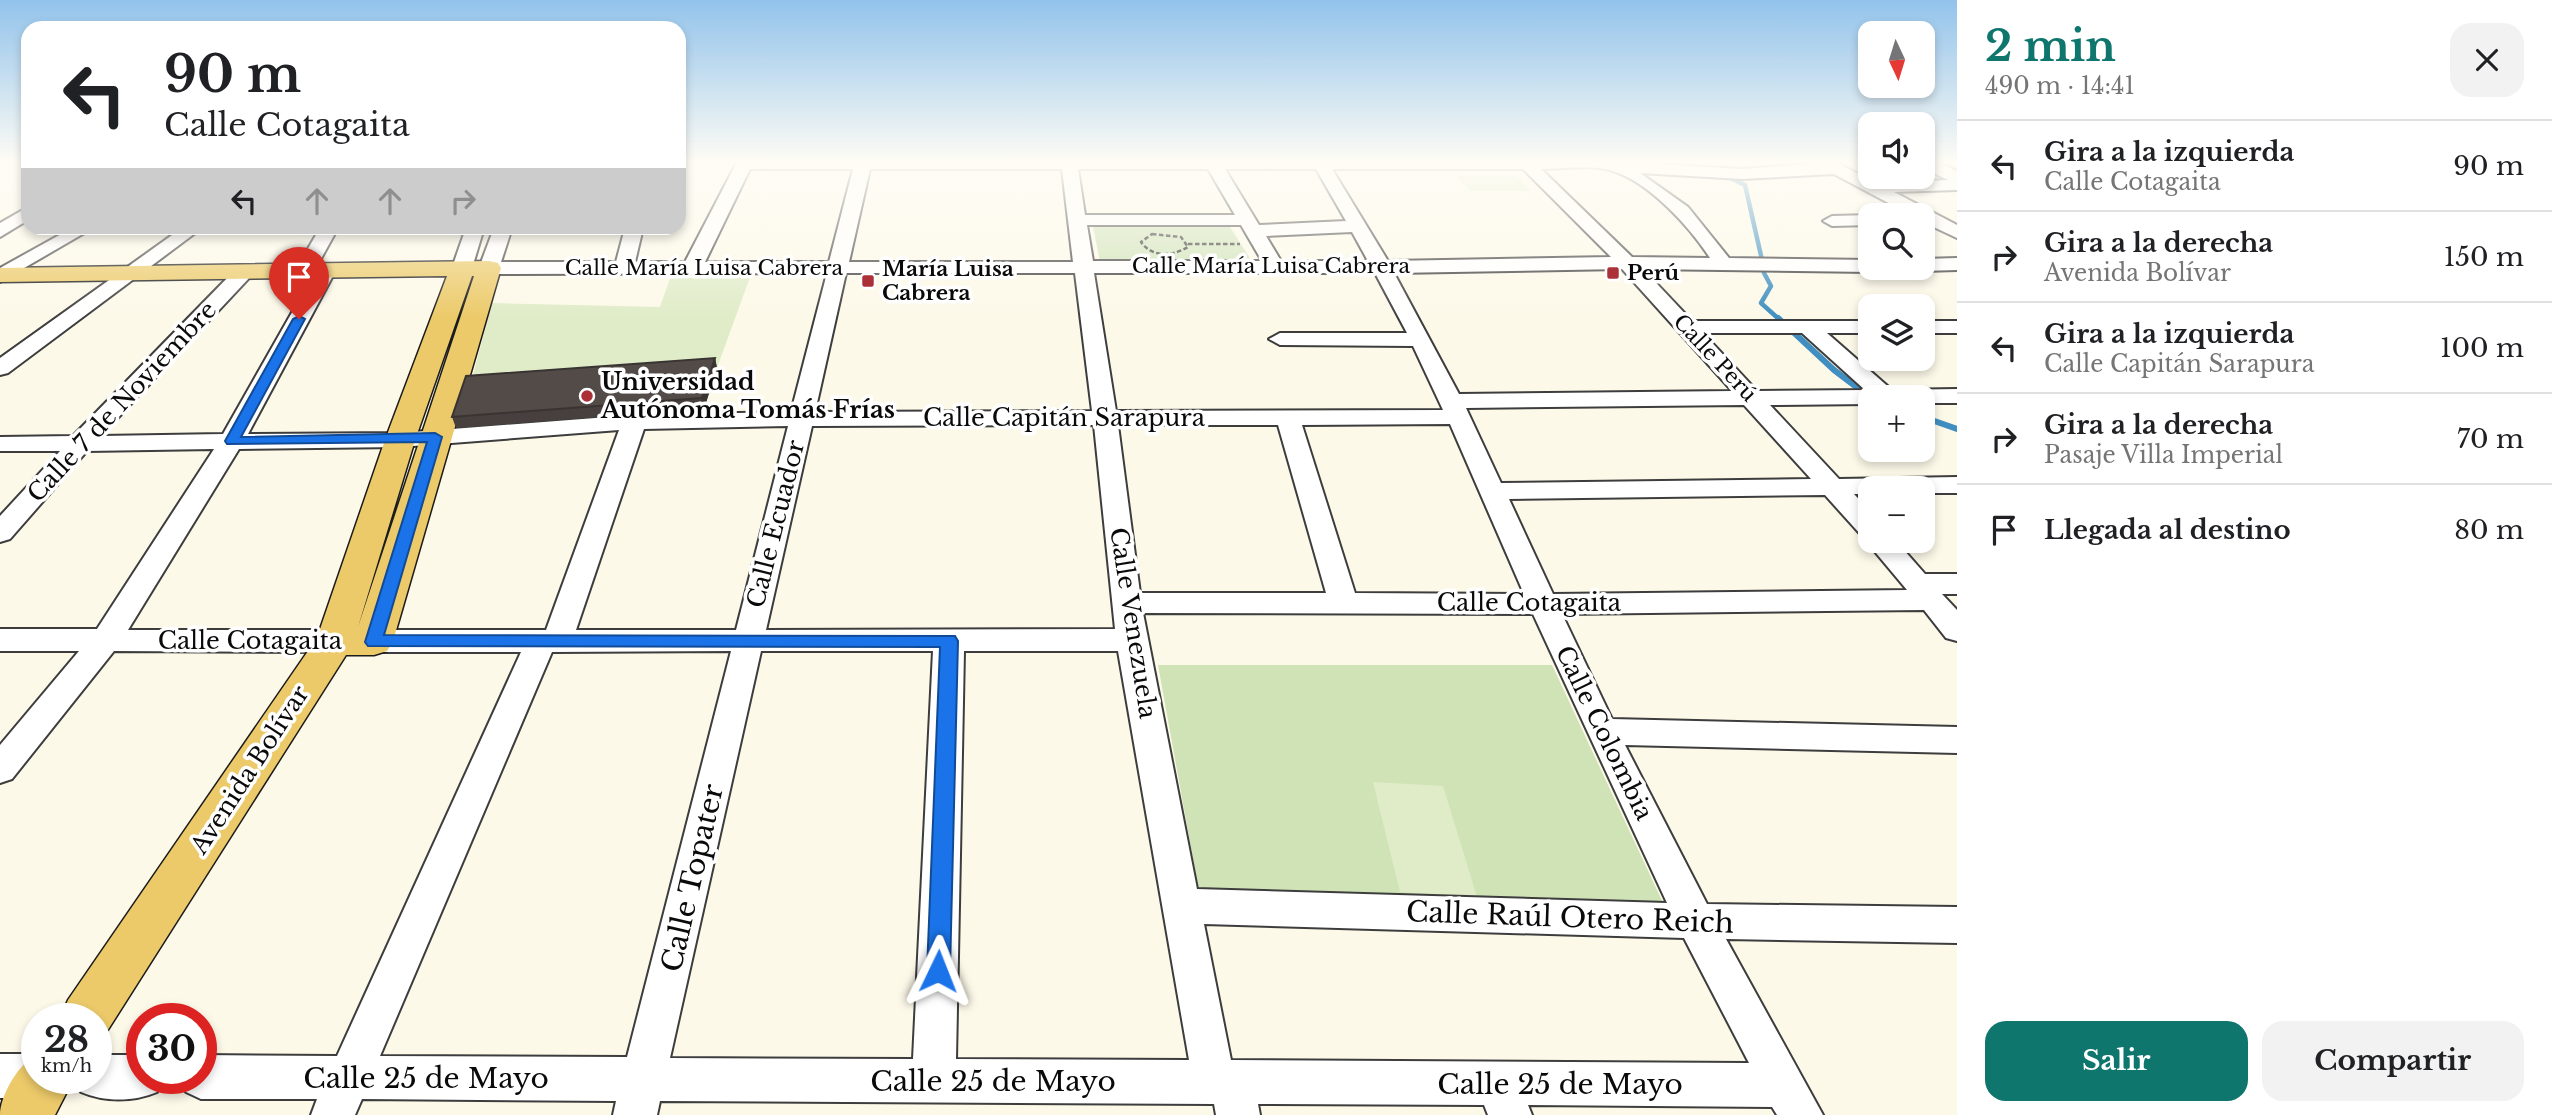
<!DOCTYPE html>
<html lang="es">
<meta charset="utf-8">
<style>
:root{--surface:#fff;--page:#f2f2f2;--text:#202124;--muted:#757577;--line:#e0e0e0;--accent:#0f766e}
body{margin:0;font-family:"Libre Baskerville",serif;background:var(--page);color:var(--text);height:100vh;display:flex;flex-direction:column;font-size:26px;white-space:nowrap}
*{box-sizing:border-box;margin:0}
p{font-size:23px;color:var(--muted)}
.icon{flex:none;width:38px;height:38px;fill:none;stroke:currentColor;stroke-width:2;stroke-linecap:round;stroke-linejoin:round}
.map{position:relative;flex:1;overflow:hidden}
.sheet{display:flex;flex-direction:column;background:var(--surface);width:595px}
.sheet>*{flex:none}
.top-card{position:absolute;left:21px;top:21px;width:665px;height:214px;border-radius:21px;box-shadow:0 4px 10px #0003;background:#fff;color:var(--text);overflow:hidden}
.needle{width:46px;rotate:176deg}
.controls{position:absolute;left:1858px;top:21px;display:grid;gap:14px}
.controls a{display:grid;place-items:center;width:77px;height:77px;border-radius:14px;background:var(--surface);box-shadow:0 4px 10px #0003;font-size:35px}
.speed{position:absolute;left:21px;top:1003px;display:flex;gap:14px;font-size:35px;font-weight:700;text-align:center}
.speed>*{display:grid;place-content:center;width:91px;height:91px;border-radius:50%;background:var(--surface);box-shadow:0 4px 10px #0003;line-height:1}
.speed small{font-size:18px;font-weight:400}
.speed .limit{border:10px solid #d22;background:#fff;color:#111}
.pin{position:absolute;display:grid;place-items:center;width:60px;height:60px;color:#fff;margin:-72px -30px;border-radius:50% 50% 50% 0;rotate:-45deg;box-shadow:0 0 7px #0007}
.pin .icon{rotate:45deg}
.me{position:absolute;width:77px;margin:-38px;rotate:2deg;stroke-linejoin:round;filter:drop-shadow(0 0 5px #0008)}
.turn{display:flex;align-items:center;gap:24px;height:147px;padding:0 28px;font-size:32px}
.turn .icon{width:91px;height:91px;stroke-width:2.5}
.turn b{display:block;font-size:49px;line-height:60px}
.lanes{display:flex;align-items:center;height:66px;padding:0 28px;background:#0003;justify-content:center;gap:35px;direction:ltr}
.lanes .off{opacity:.35}
.round{display:grid;place-items:center;flex:none;width:74px;height:74px;border-radius:21px;background:var(--page)}
.summary{display:flex;align-items:center;justify-content:space-between;height:119px;padding:0 28px}
h1{font-size:42px;font-weight:800;line-height:52px;color:var(--accent)}
.button{display:flex;gap:14px;margin-top:auto;padding:14px 28px}
.button a{flex:1;height:80px;border-radius:21px;background:var(--accent);color:#fff;font-size:28px;font-weight:800;line-height:80px;text-align:center}
.button a+a{background:var(--page);color:var(--text)}
ul{padding:0;list-style:none}
li{display:flex;align-items:center;gap:21px;height:91px;padding:0 28px;border-top:2px solid var(--line)}
li div{flex:1}
li b{display:block;font-size:26px}
li em{font-style:normal}
main{display:flex;flex:1;min-height:0}
.map>svg:first-child{display:block}
.green{fill:#cfe3b7}
.pitch{fill:#e0ecc8}
.lines{fill:none;stroke-linecap:round;stroke-linejoin:round}
.stream-far1{stroke:#408fc0;stroke-width:4.5}
.stream{stroke:#408fc0;stroke-width:6}
.minor-casing{stroke:#3d3d3d;stroke-width:4}
.major-casing{stroke:#1b1b1b;stroke-width:3}
.path{stroke:#2c2c2c;stroke-width:2.5;stroke-dasharray:4.5 2.5;stroke-linecap:butt}
.minor{fill:#fff;fill-rule:evenodd}
.major{fill:#ecca6a;fill-rule:evenodd}
.wall{fill:#47403e}
.shaded-wall{fill:#393432}
.building{fill:#524b48;stroke:#393432;stroke-width:2}
.route{fill:#1a73e8;stroke:#114b97;stroke-width:2}
.poi-dot{fill:#ac3038;stroke:#fff;stroke-width:2.5}
.labels{text-anchor:middle;stroke-width:7;stroke-linejoin:round;paint-order:stroke}
.far-street-label{font-size:21px;fill:#0a0a0a;stroke:#fff}
.far-poi-label{font-size:21px;font-weight:bold;fill:#0a0a0a;stroke:#fff;text-anchor:start}
.poi-label{font-size:24px;font-weight:bold;fill:#0a0a0a;stroke:#fff;text-anchor:start}
.street-label{font-size:24px;fill:#0a0a0a;stroke:#fff}
.near-street-label{font-size:28px;fill:#0a0a0a;stroke:#fff}
</style>
<main>
<div class="map">
<svg width="1957" height="1115" viewBox="0 0 1957 1115">
<rect width="100%" height="100%" fill="#fdf9e9"/>
<path class="green" d="M1093,227H1230L1251,260L1100,261Z
M1158,665H1552L1664,905L1199,892Z"/>
<path class="pitch" d="M1516,175L1531,191H1470L1457,176Z
M750,277L717,368L470,386L492,303L660,307L670,278Z
M1373,782L1443,786L1477,897L1400,892Z"/>
<g class="lines">
<path class="stream-far1" d="M1678,162L1699,168
M1724,175L1745,185L1762,260
M1764,273L1771,286L1761,303L1780,320"/>
<path class="stream" d="M1778,318L1834,370L1867,395
M1923,417L1957,429"/>
<g class="minor-casing">
<path id="minor" d="M737,162H1624L1742,169L1835,162L1876,183L1948,180L1923,168V162H1937L1957,171V190L1894,192L1957,225V238L1923,222V215H1911L1834,174L1742,179L1640,173L1688,207L1729,258L1871,260V268H1879L1871,272L1643,269L1692,321H1871V333H1827L1892,390L1957,389V403H1923V397H1871V404L1770,405L1839,479L1957,477V493H1923V488H1871V494H1854L1871,512V541H1896L1925,574H1957V594H1942L1957,610V641L1946,638L1924,610L1562,614L1612,719L1957,727V753L1625,745L1707,904L1957,907V943L1726,939L1823,1115H1777L1772,1107L1528,1105L1532,1115H1488L1484,1105L1258,1104L1260,1115H1216L1214,1104L660,1101L657,1115H613L616,1101L362,1099L355,1115H311L317,1099H201L186,1092L180,1078H201V1055L337,1056L521,652H374L363,649L359,641L363,633L374,630H546L619,430L400,447L239,449L128,630H335L346,633L350,641L346,649L335,652L114,651L12,779L0,783V745L79,651H0V629H97L214,449L87,451L10,539L0,542V516L60,451H0V437L73,436L237,268L244,266L254,272L251,276L101,436L223,434L316,270L326,264L336,270L248,434L400,433L634,415L791,412L827,273L489,274L479,268L494,228H512L501,262H616L625,228H643L635,262H685ZM750,169H853L829,262H705ZM870,169H1062L1073,262H849ZM1078,169H1208L1235,215H1085ZM1225,169H1316L1346,221L1259,225ZM1332,169H1523L1611,257L1388,261ZM1541,169C1563,169 1592,164 1613,171C1649,182 1690,227 1710,258L1632,257ZM1087,225H1241L1262,261H1093ZM1352,232L1368,261H1281L1266,236ZM1622,269L1732,391L1459,394L1394,273ZM846,273H1075L1092,411L815,412ZM1094,273H1375L1407,333H1280L1269,339L1280,345L1413,346L1443,410L1116,411ZM1703,333H1802L1865,390L1757,391ZM1744,405L1811,479L1501,483L1466,408ZM1450,424L1524,594L1355,593L1302,425ZM1094,425L1115,629L766,630L812,426ZM1118,425H1278L1326,593H1140ZM788,426L736,630H576L644,429ZM1825,495L1861,535L1870,537L1867,541L1871,547L1907,590L1553,594L1509,499ZM1143,613L1533,614L1667,903L1197,889ZM731,651L627,1057L380,1056L552,652ZM761,651H933L913,1059L670,1058ZM964,651H1118L1189,1060L956,1059ZM1204,924L1684,938L1749,1063L1231,1060Z
M28,207V220L0,237V223Z
M1871,215V225L1832,226L1823,221L1832,216L1871,215H1874Z
M72,228H93L0,282V268Z
M182,228H202L8,373L0,375V358Z
M320,228H338L312,275H298L295,271Z
M466,228H484L472,268L462,274L452,268Z
M1957,258V270L1923,271L1915,268H1923V259Z
M1923,321H1957V333H1923Z
M0,1054H37V1078H58L52,1091L37,1098H0Z
M96,1055H142V1078H163L157,1092C134,1102 104,1102 81,1092L75,1078H96Z"/>
</g>
<g class="major-casing">
<path id="major" d="M489,261L498,263L501,268L393,641L387,651L374,655H346L104,1036L96,1039V1018H60L68,1000L317,638L385,440L447,276L0,282V268ZM472,276H474L358,627L415,440Z
M37,1055V1078H74L55,1115H0C0,1096 19,1062 37,1055Z"/>
</g>
<path class="path" d="M1152,234L1181,237L1188,247C1173,256 1152,258 1141,242Z
M1188,244H1240"/>
<use href="#minor" class="minor"/>
<use href="#major" class="major"/>
</g>
<path class="wall" d="M715,358L717,368L704,409L456,428L452,417Z"/>
<path class="shaded-wall" d="M715,358L717,368L704,409L702,398Z"/>
<path class="building" d="M715,358L702,398L452,417L466,376Z"/>
<linearGradient id="sky" x2="0" y2="1"><stop stop-color="#92c3eb"/><stop offset="0.51" stop-color="#fefcf5"/><stop offset="1" stop-color="#fefcf5" stop-opacity="0"/></linearGradient>
<rect width="1957" height="318" fill="url(#sky)"/>
<path class="route" d="M299,316L305,319L241,437L435,433L442,437L384,635L955,636L958,641L950,971L946,979L938,982L930,979L927,971L940,647L368,646L365,642L427,442L227,444L225,441L293,319Z"/>
<g class="poi-dot">
<rect x="1606" y="266" width="14" height="14" rx="3.5"/>
<rect x="861" y="274" width="14" height="14" rx="3.5"/>
<circle cx="587" cy="396" r="7"/>
</g>
<g class="labels">
<g class="far-street-label">
<text x="1271" y="273">Calle María Luisa Cabrera</text>
<text x="704" y="275">Calle María Luisa Cabrera</text>
<text transform="translate(1715 358) rotate(47)" y="7">Calle Perú</text>
</g>
<g class="far-poi-label">
<text x="882" y="276">María Luisa<tspan x="882" dy="24">Cabrera</tspan></text>
<text x="1627" y="280">Perú</text>
</g>
<g class="poi-label">
<text x="601" y="390">Universidad<tspan x="601" dy="28">Autónoma Tomás Frías</tspan></text>
</g>
<g class="street-label">
<text transform="translate(122 402) rotate(-47)" y="8">Calle 7 de Noviembre</text>
<text x="1064" y="426">Calle Capitán Sarapura</text>
<text transform="translate(776 524) rotate(-76)" y="8">Calle Ecuador</text>
<text x="1529" y="611">Calle Cotagaita</text>
<text transform="translate(1133 623) rotate(81)" y="8">Calle Venezuela</text>
<text x="250" y="649">Calle Cotagaita</text>
<text transform="translate(1604 733) rotate(64)" y="8">Calle Colombia</text>
<text transform="translate(250 770) rotate(-57)" y="8">Avenida Bolívar</text>
</g>
<g class="near-street-label">
<text transform="translate(692 878) rotate(-77)" y="10">Calle Topater</text>
<text transform="translate(1570 917) rotate(2)" y="10">Calle Raúl Otero Reich</text>
<text x="426" y="1088">Calle 25 de Mayo</text>
<text x="993" y="1091">Calle 25 de Mayo</text>
<text x="1560" y="1094">Calle 25 de Mayo</text>
</g>
</g>
</svg>
<div class="controls">
<a><svg class="needle" viewBox="-14 -14 28 28"><path d="M0-13l5 13h-10z" fill="#e53935"/><path d="M0 13l5-13h-10z" fill="#757577"/></svg></a>
<a><svg class="icon" aria-label="sound" viewBox="0 0 24 24"><path d="M4 9h4l5-4v14l-5-4H4zM17 9q2 3 0 6"/></svg></a>
<a><svg class="icon" aria-label="search" viewBox="0 0 24 24"><circle cx="10" cy="10" r="6"/><path d="M15 15l6 6"/></svg></a>
<a><svg class="icon" aria-label="layers" viewBox="0 0 24 24"><path d="M12 4l9 5-9 5-9-5zM3 14l9 5 9-5"/></svg></a>
<a>+</a>
<a>−</a>
</div>
<div class="speed"><div>28<small>km/h</small></div><div class="limit">30</div></div>
<div class="pin" style="left:299px;top:319px;background:#d93025"><svg class="icon" aria-label="arrive" viewBox="0 0 24 24"><path d="M6 21V4h12l-3 4 3 4H6"/></svg></div>
<svg class="me" style="left:938px;top:971px" viewBox="-20 -20 40 40"><path d="M0-17L14 15 0 8-14 15z" fill="#1a73e8" stroke="#fff" stroke-width="4"/></svg>
<div class="top-card">
<div class="turn"><svg class="icon" aria-label="left" viewBox="0 0 24 24"><path d="M17 20v-9H6M10 6l-5 5 5 5"/></svg><div><b>90 m</b>Calle Cotagaita</div></div>
<div class="lanes"><svg class="icon" aria-label="left" viewBox="0 0 24 24"><path d="M17 20v-9H6M10 6l-5 5 5 5"/></svg><svg class="icon off" aria-label="ahead" viewBox="0 0 24 24"><path d="M12 20V5M6 11l6-6 6 6"/></svg><svg class="icon off" aria-label="ahead" viewBox="0 0 24 24"><path d="M12 20V5M6 11l6-6 6 6"/></svg><svg class="icon off" aria-label="right" viewBox="0 0 24 24"><path d="M7 20v-9h11M14 6l5 5-5 5"/></svg></div>
</div>
</div>
<section class="sheet">
<div class="summary"><div><h1>2 min</h1><p>490 m · 14:41</p></div><a class="round"><svg class="icon" aria-label="close" viewBox="0 0 24 24"><path d="M6 6l12 12M18 6L6 18"/></svg></a></div>
<ul>
<li><svg class="icon" aria-label="left" viewBox="0 0 24 24"><path d="M17 20v-9H6M10 6l-5 5 5 5"/></svg><div><b>Gira a la izquierda</b><p>Calle Cotagaita</p></div><em>90 m</em></li>
<li><svg class="icon" aria-label="right" viewBox="0 0 24 24"><path d="M7 20v-9h11M14 6l5 5-5 5"/></svg><div><b>Gira a la derecha</b><p>Avenida Bolívar</p></div><em>150 m</em></li>
<li><svg class="icon" aria-label="left" viewBox="0 0 24 24"><path d="M17 20v-9H6M10 6l-5 5 5 5"/></svg><div><b>Gira a la izquierda</b><p>Calle Capitán Sarapura</p></div><em>100 m</em></li>
<li><svg class="icon" aria-label="right" viewBox="0 0 24 24"><path d="M7 20v-9h11M14 6l5 5-5 5"/></svg><div><b>Gira a la derecha</b><p>Pasaje Villa Imperial</p></div><em>70 m</em></li>
<li><svg class="icon" aria-label="arrive" viewBox="0 0 24 24"><path d="M6 21V4h12l-3 4 3 4H6"/></svg><div><b>Llegada al destino</b></div><em>80 m</em></li>
</ul>
<div class="button"><a>Salir</a><a>Compartir</a></div>
</section>
</main>
